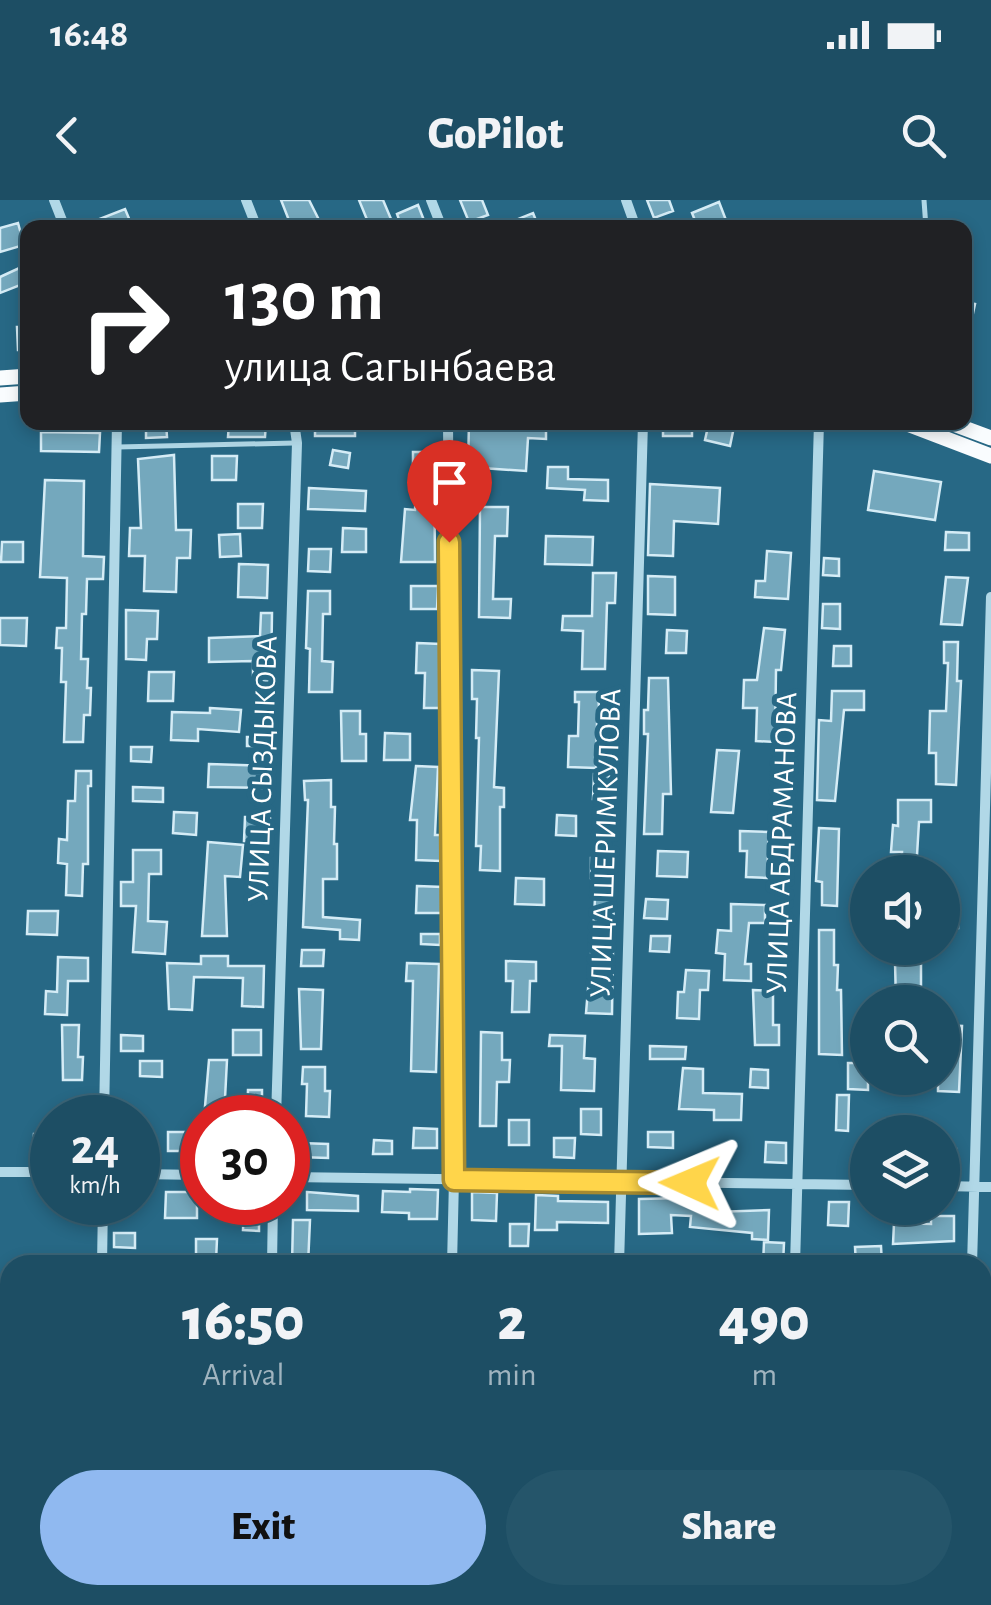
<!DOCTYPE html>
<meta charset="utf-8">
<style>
:root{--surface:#1d4e64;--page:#25556a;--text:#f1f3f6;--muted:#a0b4bf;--line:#3b6578;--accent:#90b9f0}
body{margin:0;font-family:"Alegreya Sans",sans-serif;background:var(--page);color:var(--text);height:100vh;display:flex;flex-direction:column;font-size:38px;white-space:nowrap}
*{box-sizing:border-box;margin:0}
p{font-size:32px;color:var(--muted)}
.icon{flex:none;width:55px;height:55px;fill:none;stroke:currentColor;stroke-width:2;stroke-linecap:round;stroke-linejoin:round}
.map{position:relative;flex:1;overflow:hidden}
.sheet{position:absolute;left:0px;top:1055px;width:992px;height:350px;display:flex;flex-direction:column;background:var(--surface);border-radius:30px 30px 0 0;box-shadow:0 5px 15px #0003,0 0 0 2px var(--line)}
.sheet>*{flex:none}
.guide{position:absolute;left:20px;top:20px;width:952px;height:210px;border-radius:20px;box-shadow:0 5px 15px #0003,0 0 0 2px var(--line);background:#202124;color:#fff;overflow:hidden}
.controls{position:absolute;left:850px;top:655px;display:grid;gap:20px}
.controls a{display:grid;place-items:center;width:110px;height:110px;border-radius:50%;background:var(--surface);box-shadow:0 5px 15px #0003,0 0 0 2px var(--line);font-size:50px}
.speed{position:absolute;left:30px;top:895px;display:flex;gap:20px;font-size:50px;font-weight:700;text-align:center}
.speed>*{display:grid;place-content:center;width:130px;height:130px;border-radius:50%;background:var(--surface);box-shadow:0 5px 15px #0003,0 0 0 2px var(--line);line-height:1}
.speed small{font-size:25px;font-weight:400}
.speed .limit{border:15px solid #d22;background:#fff;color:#111}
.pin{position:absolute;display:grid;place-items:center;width:85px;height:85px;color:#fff;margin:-102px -42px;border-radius:50% 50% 50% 0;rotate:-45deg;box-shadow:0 0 10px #0007}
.pin .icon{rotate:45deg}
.me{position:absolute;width:110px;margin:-55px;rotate:271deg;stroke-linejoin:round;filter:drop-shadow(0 0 8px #0008)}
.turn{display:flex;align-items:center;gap:35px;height:210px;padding:0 40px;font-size:45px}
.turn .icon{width:130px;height:130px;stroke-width:2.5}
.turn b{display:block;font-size:70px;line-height:85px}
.eta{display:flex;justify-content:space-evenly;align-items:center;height:170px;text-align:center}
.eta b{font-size:60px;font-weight:800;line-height:70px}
.cta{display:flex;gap:20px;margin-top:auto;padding:20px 40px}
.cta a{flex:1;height:115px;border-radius:60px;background:var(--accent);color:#111;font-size:40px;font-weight:800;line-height:115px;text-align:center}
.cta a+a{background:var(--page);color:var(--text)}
.status{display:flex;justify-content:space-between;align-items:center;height:70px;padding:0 50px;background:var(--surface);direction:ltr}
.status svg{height:28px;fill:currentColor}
header{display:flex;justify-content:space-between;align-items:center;height:130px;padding:0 40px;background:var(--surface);font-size:45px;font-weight:800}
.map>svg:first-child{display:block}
.building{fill:#74a8bd;stroke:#d5ecf6;stroke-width:2.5}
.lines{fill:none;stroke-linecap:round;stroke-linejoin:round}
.service{stroke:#b1d8e7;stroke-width:5}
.minor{stroke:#b1d8e7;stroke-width:10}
.trunk{stroke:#f9fcfe;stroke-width:15}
.route-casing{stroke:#a68a30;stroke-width:25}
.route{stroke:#ffd54a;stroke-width:18}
.labels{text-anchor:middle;stroke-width:10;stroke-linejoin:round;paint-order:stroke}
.street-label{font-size:30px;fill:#fff;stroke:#276885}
</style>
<div class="status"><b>16:48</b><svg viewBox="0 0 49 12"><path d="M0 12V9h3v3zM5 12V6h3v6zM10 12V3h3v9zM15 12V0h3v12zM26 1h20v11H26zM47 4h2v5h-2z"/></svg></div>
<header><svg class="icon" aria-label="back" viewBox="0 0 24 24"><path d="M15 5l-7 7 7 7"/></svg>GoPilot<svg class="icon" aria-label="search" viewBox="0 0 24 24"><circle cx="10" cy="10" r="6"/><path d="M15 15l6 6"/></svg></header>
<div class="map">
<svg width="991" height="1405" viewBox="0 0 991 1405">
<rect width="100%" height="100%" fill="#276885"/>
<path class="building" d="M281,0H309L323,28H292Z
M359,0H383L391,19L370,27Z
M460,0H482L488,15L469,22Z
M647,0H669L673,11L654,18Z
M719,2L729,28H698L692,13Z
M418,5L427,28H402L397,14Z
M125,9L133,28H100L97,20Z
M533,13L539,28H498V27Z
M18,23L24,45L0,52V28Z
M28,64V103L20,85L0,93V77Z
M965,102L975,104L969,132H965Z
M17,127H28V150H18Z
M166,222L167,237L146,238V224Z
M229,222H266L265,237H228Z
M315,222H355V236H315Z
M469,222H546V239L528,238L526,271L468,267Z
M663,222H692V236H663Z
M709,222H735L730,246L705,240Z
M41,232L100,233L99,252L41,251Z
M333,250L350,253L348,268L330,265Z
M413,252H434L435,362H401L405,309L415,310L417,268H413Z
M174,255L176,330H191L190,358H177L176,392L144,391L145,356H129L130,328H141L138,259Z
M212,256H237L236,280H212Z
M548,267H568V279L608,280V301L584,300L585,290L547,288Z
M874,271L941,282L935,320L868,310Z
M45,280L84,281L83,356L104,357L103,379H87L86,414H82L81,459H88L87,488H91L90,515H84L83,542H64L66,482H61L62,448H56L57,428H66L67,378L40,377Z
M650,284L720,288L718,324L674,321L673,356L648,355Z
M309,288L366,291L365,311L308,309Z
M238,304H263L262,328H238Z
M480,307H508L507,336H495L493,399H511L510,418L479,417Z
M343,328L366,329V352H342Z
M946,332L969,333V350H945Z
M240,334L241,356L220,357L219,335Z
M546,336L593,337L592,365L545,364Z
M2,342H23V362H1Z
M309,349H331L330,372L308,371Z
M767,351L791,353L788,399L755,397L756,381H765Z
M824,358L839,359V376L823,375Z
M239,364L268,365L267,398L238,397Z
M593,373H616L615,403H607L605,469H582L583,431L562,430L563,416H592Z
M648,376L675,377V415L648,414Z
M946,377L968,378L962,425L941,424Z
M411,386H438L437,409H411Z
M308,391H330V414H323L322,461L333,462L332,492H309L310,449L306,448Z
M823,404H840V429L822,428Z
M126,410L158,411L157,439H147L146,460L126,459Z
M261,413H272L271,482L253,481V461L209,462V438L260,436Z
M0,418H27L26,446L0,445Z
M764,428L785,430L781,470H776L775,542L756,541L757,508H743L744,480H757Z
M667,430L687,431L686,453H666Z
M944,442H958L957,481H961L956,585L936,584V553H929L930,511H946L948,463H944Z
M417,443L441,444L442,508H424L425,473H416Z
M834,446H851V466H833Z
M472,470L499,471L494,587L504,588V607H500V671L480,670L481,646H476L479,538H476L477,499H472Z
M149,472H174L173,501H148Z
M649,478H668L671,594H663L662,634H644L648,534H644V510H648Z
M832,491H864V510H844L835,601L817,600L819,520L831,521Z
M575,492H598L600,524H597L596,568L568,567L569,536H578L579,502H575Z
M210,508L241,510L239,532L198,529V541L171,540L172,512L210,513Z
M341,511H360V534H366V561H342Z
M385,533L410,534V560H384Z
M247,537H274V546H247Z
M131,547H152L151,562L131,561Z
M717,550L739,551L733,613L711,612Z
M209,564L271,566L270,588L208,587Z
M416,566L438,567L435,635H441V661L416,660L417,620H410Z
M76,571H91V586H88V664H83L82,696L66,695L67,664L58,663L59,639L67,640L68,601H75Z
M594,574H609L608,599H593Z
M331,580V607H335L334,644H337V679H323V717L360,720L359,740L340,739V730L303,727L308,600H305L304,581Z
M133,587L163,588V602L133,601Z
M898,600H931V622H919L916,672H901L902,652H891L893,625L898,626Z
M174,612L197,613L196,635L173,633Z
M557,615L576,616V636L556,635Z
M245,617H270V642L244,641Z
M819,628L839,629L837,706L822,705V682L816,681Z
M740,631L769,632L767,678L746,677L747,651H740Z
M208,642L243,645L240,677L225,676L227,736H202Z
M133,650H161V674H149L148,721L167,722L165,754L133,752L136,706H121V682H133Z
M658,651L688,652L687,677L657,676Z
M591,658L609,659L608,685L614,686L612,814L586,813L594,718L596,678H591Z
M516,678L544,679V705L515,704Z
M417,686L443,687L442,713H416Z
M646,699L668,700L667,719L644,718Z
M942,701H958V728H942Z
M731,704L765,705V723H749L745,764H751V781L724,780L725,754L716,753L718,730L731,731Z
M28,711H58L57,735L27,734Z
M819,730H834V765H838L837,790H841L842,855L819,854Z
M421,734H440V745L421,744Z
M651,736H670L669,752L650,751Z
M906,748H921V802H896L895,762H905Z
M302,750H324L323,766H301Z
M201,756H228V766H264L263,807L242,806L243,778L194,777L192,810L169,809L167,763L201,764Z
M58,757L88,758V781H68L67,815L45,814L46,791L57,792Z
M506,761L536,762V781H530L529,812H512L513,781H506Z
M407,763L439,764L436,872L411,871L413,781H406Z
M686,770L709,771L708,790H700L699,819L677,818L678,792H684Z
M299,789L323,790L321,849H301Z
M753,790L773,791V825H779V845H755Z
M62,825H79L78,857H83L82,880H63Z
M942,825L962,826L959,892L938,891V878H942Z
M233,830H261V855H233Z
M481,832L502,833V860H510L509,882H497L496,926H480Z
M121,835L143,836V851H121Z
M550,835L585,836L584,858L595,859L594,891L561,890L562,846H549Z
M650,846L686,847L685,859H650Z
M209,860H227L224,918H204Z
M140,861H162V877L140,876Z
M848,863H868V890L848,889Z
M303,867H325V891H330L329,917L306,916L307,884H302Z
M683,868L703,869V893L742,894L741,920H714V910L679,909Z
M751,869L768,870V888L750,887Z
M248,890H262V918H247Z
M837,895H849L848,931L836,930Z
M581,909H601V935L581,934Z
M891,919L915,920V932H891Z
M509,920H529V945H509Z
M414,928L437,929V948H413Z
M168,932H188V951H168Z
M648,932H673V948L648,947Z
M34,934L48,935L46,960L33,959Z
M554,938H575L574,958L554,957Z
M374,940L392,941V954H373Z
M766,942L786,943V963L765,962Z
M300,943L328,944V958L299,957Z
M942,948L956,949L955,968H942Z
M410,989L438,990L437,1019H409V1013L382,1012L383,991L410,992Z
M166,992H197V1018H165Z
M307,992L358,996V1011L307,1010Z
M472,992L497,993L496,1021L472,1020Z
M536,995L558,996V1001L608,1002V1023L557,1022V1030H535Z
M683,998V1001L715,1004V1012L769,1010L768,1040L752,1039V1033L690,1027L691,1016L671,1015L672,1033L639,1034V999Z
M63,1002H86V1017L63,1016Z
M244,1002H259V1031L243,1030Z
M829,1002H849L848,1026L828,1025Z
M931,1016H954V1041L893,1044L894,1023L931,1024Z
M293,1020H310L308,1065H292Z
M510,1024H529L528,1046H510Z
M114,1033H135V1048L114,1047Z
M196,1039H217L216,1061H196Z
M764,1042L784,1043L783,1065H763Z
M881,1046L882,1065H856L855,1047Z
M30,1395H75V1405H29Z
M312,1395H331V1405H312Z
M357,1395H392L391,1405H356Z
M534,1395H560L559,1405H533Z"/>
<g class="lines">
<path class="service" d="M924,0L926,28
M118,247L294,243"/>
<path class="minor" d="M54,0L65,28
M246,0L257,28
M431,0L442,28
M626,0L636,28
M448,222L454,979L452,1065
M104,918L117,222
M276,918L297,243L294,222
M0,972H52
M138,974L202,975
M288,977L868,985
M942,986L991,987
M102,1065L103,1002
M272,1065L273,1002
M619,1065L643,222
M795,1065L819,222
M972,1065L991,397
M96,1405L97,1395
M267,1405V1395
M444,1405V1395
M615,1405V1395
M792,1405V1395
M966,1405V1395"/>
<path class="trunk" d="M0,178L28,176
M0,195L28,193
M902,222L991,256
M948,222L991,238"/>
</g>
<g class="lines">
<g class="route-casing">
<path id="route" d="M449,342L454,980L690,983"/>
</g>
<use href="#route" class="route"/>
</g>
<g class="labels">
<g class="street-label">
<text transform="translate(262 569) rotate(-88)" y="10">УЛИЦА СЫЗДЫКОВА</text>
<text transform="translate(605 643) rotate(-88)" y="10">УЛИЦА ШЕРИМКУЛОВА</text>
<text transform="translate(781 643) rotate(-88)" y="10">УЛИЦА АБДРАМАНОВА</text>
</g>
</g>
</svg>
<div class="controls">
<a><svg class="icon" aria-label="sound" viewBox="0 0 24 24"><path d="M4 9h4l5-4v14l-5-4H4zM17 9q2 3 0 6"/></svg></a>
<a><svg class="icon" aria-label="search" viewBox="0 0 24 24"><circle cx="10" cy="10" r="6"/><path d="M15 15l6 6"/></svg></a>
<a><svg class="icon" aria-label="layers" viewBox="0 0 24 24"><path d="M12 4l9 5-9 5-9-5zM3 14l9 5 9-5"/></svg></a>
</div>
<div class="speed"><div>24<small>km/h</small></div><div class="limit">30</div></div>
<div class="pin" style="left:449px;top:342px;background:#d93025"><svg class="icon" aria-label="arrive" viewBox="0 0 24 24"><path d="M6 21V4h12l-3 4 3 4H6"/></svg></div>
<svg class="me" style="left:690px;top:983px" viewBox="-20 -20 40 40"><path d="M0-17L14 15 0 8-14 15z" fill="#ffd54a" stroke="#fff" stroke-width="4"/></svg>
<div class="guide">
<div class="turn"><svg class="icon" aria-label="right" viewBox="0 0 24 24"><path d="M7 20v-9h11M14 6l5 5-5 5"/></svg><div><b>130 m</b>улица Сагынбаева</div></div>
</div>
<section class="sheet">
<div class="eta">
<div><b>16:50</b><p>Arrival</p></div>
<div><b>2</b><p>min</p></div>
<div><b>490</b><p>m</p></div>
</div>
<div class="cta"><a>Exit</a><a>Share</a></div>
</section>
</div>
